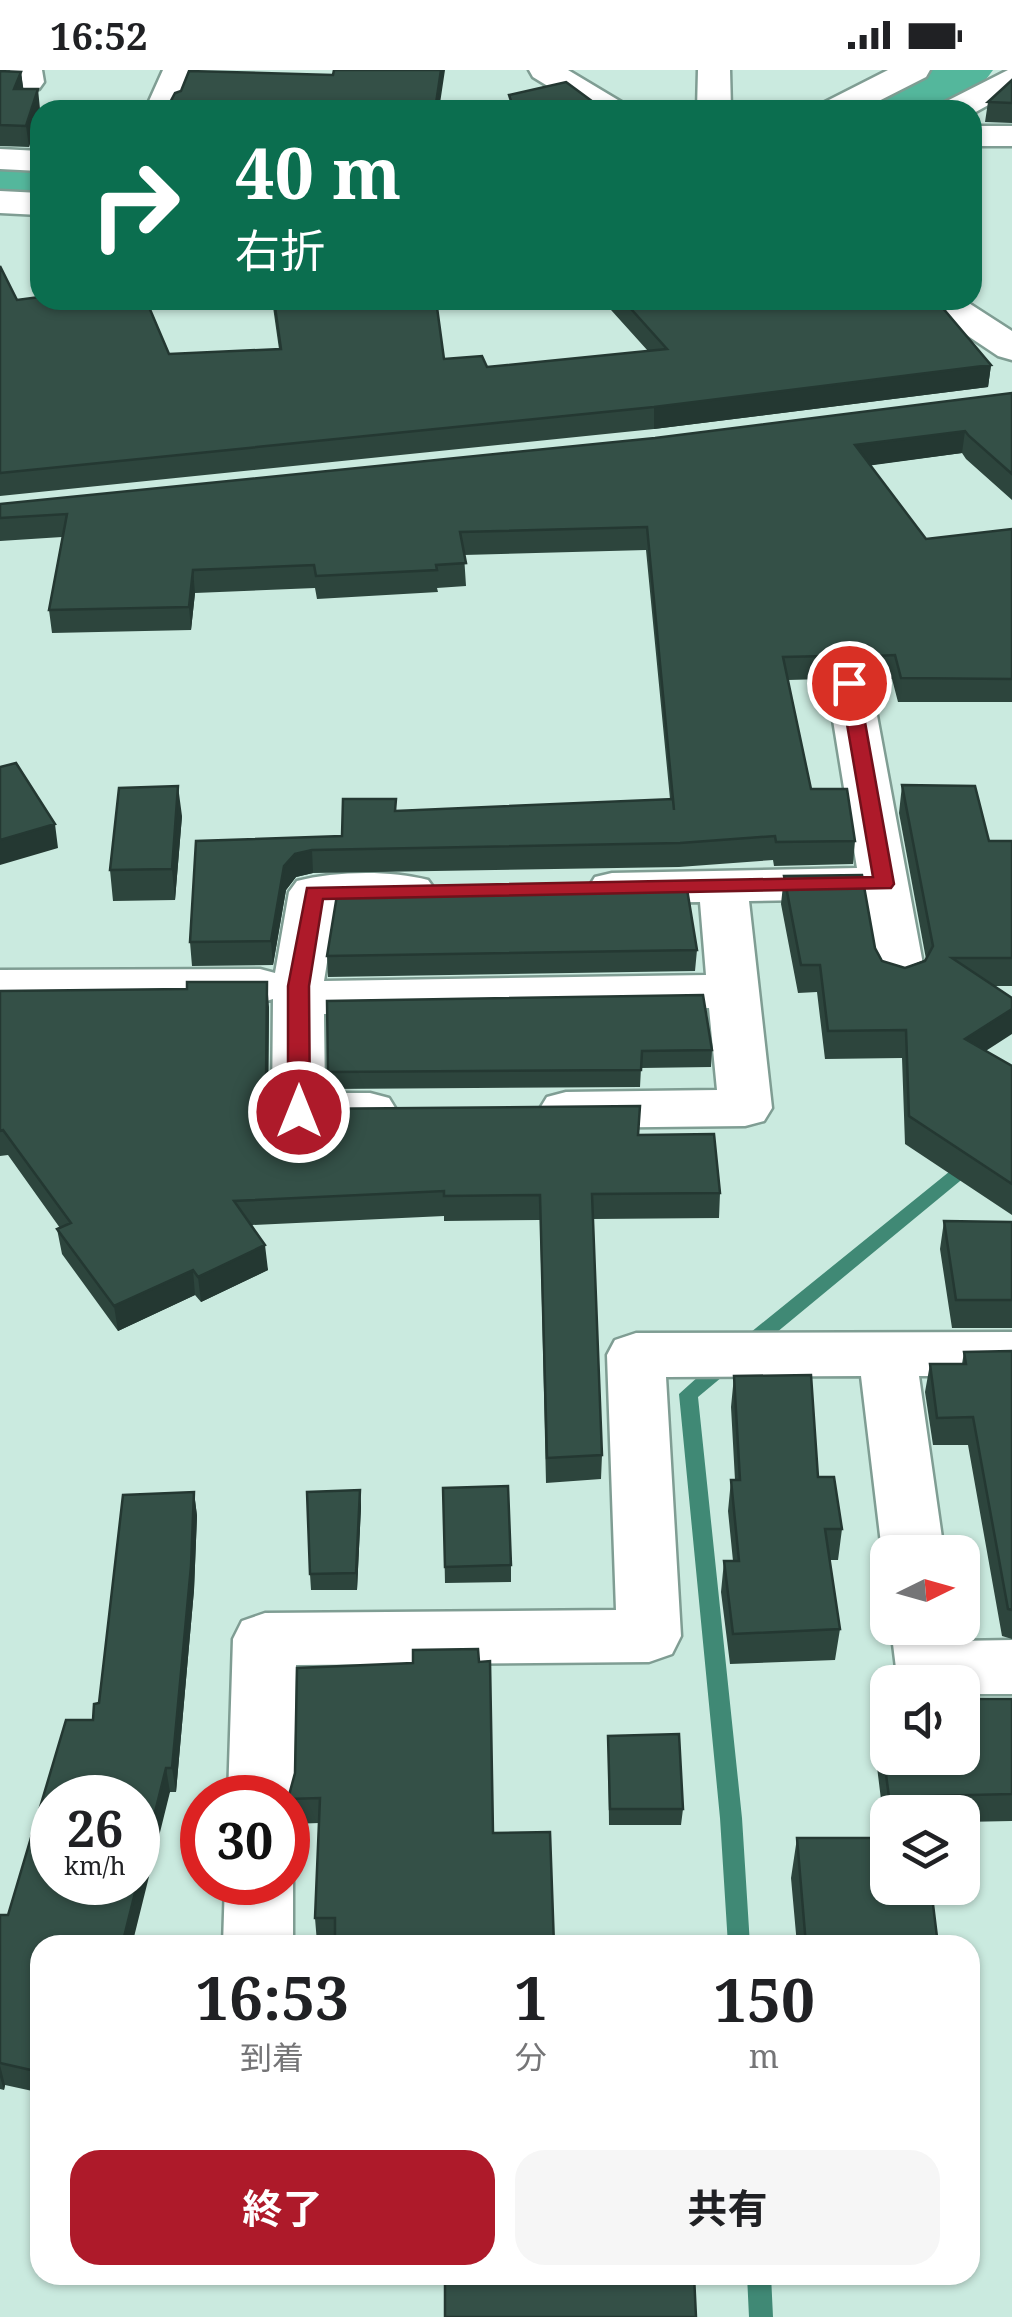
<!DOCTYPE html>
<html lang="ja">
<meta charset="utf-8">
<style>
:root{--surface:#fff;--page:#f6f6f6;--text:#202124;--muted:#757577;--accent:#ae1a2a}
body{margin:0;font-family:"Noto Serif","Noto Sans JP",serif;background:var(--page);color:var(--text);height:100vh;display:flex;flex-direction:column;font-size:38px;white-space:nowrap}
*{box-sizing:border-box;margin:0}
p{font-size:32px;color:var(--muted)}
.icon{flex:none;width:55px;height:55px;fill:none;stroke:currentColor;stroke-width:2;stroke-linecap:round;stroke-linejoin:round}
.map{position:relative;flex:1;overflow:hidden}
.drawer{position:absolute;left:30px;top:1865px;width:950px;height:350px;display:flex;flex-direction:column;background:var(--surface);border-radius:30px;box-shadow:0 2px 8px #0004}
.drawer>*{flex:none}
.banner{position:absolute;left:30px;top:30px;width:952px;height:210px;border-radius:30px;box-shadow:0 2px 8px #0004;background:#0b6e4f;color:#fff;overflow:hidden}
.needle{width:65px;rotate:85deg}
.fabs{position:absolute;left:870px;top:1465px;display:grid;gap:20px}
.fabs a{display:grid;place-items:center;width:110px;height:110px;border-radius:20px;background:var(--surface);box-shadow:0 2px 8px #0004;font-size:50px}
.speed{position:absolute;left:30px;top:1705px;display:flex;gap:20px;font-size:50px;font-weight:700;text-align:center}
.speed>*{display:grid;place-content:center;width:130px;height:130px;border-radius:50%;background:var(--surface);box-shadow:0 2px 8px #0004;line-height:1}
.speed small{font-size:25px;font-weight:400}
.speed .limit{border:15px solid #d22;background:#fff;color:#111}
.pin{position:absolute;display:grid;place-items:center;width:85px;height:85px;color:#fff;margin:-42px;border:5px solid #fff;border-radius:50%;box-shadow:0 2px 10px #0007}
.me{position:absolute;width:110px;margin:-55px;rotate:0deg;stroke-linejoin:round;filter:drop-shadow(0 0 8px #0008)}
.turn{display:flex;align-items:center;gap:35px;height:210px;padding:0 40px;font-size:45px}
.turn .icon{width:130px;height:130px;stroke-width:2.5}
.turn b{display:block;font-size:70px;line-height:85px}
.eta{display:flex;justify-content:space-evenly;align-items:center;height:170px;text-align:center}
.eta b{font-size:60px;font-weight:700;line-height:70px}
.cta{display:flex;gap:20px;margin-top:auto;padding:20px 40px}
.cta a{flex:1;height:115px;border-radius:30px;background:var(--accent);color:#fff;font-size:40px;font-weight:700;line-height:115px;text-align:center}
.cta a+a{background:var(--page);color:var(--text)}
.status{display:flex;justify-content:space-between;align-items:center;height:70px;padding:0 50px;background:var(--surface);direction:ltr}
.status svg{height:28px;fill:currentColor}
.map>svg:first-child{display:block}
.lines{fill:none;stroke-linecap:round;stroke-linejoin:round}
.stream{fill:#408975;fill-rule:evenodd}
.river{fill:#54b79c;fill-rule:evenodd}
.street-casing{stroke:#7f9d93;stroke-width:5}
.street{fill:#fff;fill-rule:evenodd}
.wall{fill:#2d453d}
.shaded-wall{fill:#243832}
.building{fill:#345047;stroke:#243832;stroke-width:2.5;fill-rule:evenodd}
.route{fill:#ae1a2a;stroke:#71111b;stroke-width:2.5}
</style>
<div class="status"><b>16:52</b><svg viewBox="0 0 49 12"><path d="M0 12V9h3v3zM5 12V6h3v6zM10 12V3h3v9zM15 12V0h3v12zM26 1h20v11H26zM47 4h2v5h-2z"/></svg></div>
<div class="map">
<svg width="1012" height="2247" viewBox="0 0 1012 2247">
<rect width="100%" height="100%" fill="#caeadf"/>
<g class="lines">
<path class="stream" d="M971,1087L977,1089L980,1093L977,1097L754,1281H740L738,1276L740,1271L965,1089Z
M727,1285L734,1287L736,1292L734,1297L698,1327L742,1748L750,1875H728L720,1748L679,1324L720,1287Z
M747,2205H771L773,2247H749Z"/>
<path class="river" d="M910,0H993C960,48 904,40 852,40L862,26Z
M0,88L40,89V131L0,130Z"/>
<g class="street-casing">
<path id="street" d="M10,0H42L44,12L39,19H15Z
M163,0H195L179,40H145Z
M529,0H568L623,33L628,40H587L533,7Z
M698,0H730L731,40H697Z
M888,0H930L926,7L861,40H818L823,33Z
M1008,0H1012V22L972,44V40H938L943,33Z
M972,56H1012V76H972Z
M0,79L40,81V101L0,99Z
M0,121L40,123V145L0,143Z
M920,230H964L1012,261V290L998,286L926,238Z
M849,600L865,603L871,613L925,905L918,917L900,922L882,917L875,905L862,829L749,831L772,1038L764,1051L745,1056L566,1058L547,1053L539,1040L547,1027L566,1022L717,1020L709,938L324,944L325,1023H370L389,1028L397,1041L389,1054C356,1063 313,1064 280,1055L272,1042L273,929L260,933L0,934V900L260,899L275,903L289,822L297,811C335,801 390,800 428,810L436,821L428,832L411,836L336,837L324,911L706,905L700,832L612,833L595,829L588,818L595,807L612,803L857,798L827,613L833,603Z
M1012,1262V1306H919L944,1482H888V1493L882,1482L861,1306L666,1307L681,1566L672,1584L649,1592L296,1595L294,1728L288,1742V1728H228L233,1569L242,1551L265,1543L616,1540L607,1285L615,1270L636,1263Z
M891,1558H955L957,1571L1012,1570V1624H962V1612H903L896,1598Z
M288,1800L293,1812V1875H223L225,1812H288Z"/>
</g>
<use href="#street" class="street"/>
</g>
<path class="wall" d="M0,1L21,2L23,19L40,39L29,77L0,76Z
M1012,10V53L985,52L988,32Z
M0,196L17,230L169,284L279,279L272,230H436L444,289L487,297L648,281L602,230H936L991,295L988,317L654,359L0,426Z
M1012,323V430L966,389L962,383L870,395L926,469L1012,459V632H898L892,609H873L866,599L850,596L832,599L825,609L788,610L811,719L855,771L853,794L774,796L773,790L679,797L313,803L296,807L286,820L273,895L192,896L190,872L196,771L342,766L396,741L670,729L646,480L464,485L466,516L437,518L438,522L317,529L315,518L195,523L191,560L52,563L49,540L62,467L0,471V434L655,368Z
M902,715L989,771H1012V916H993L986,981L1012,996V1145L905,1074L902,988L825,989L817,922L798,923L781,834L784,806L875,878L882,891L905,898L926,889L899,743Z
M182,746L175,830L113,831L110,800Z
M697,880L695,901L328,907L327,886Z
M0,921L269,937L268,1020L277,1034L297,1039L638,1065L720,1123L719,1148L593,1149L602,1385L601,1409L546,1413L540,1150L444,1151V1146L252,1155L268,1200L201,1232L195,1225L118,1261L62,1184L57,1159L60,1158L8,1085L0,1086Z
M327,931L712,980L711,997L641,998L640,1017L329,1019Z
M944,1151L1012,1152V1258H952L940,1179Z
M1012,1281V1569L1002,1566L968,1375H933L925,1322L930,1294H962L964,1282Z
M734,1306L818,1407L842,1459L838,1490H830L840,1559L835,1590L730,1594L721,1522L724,1491H733L728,1441L731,1410H735L731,1337Z
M443,1418L511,1495V1512L445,1513Z
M360,1420L361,1437L357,1520H311L310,1504Z
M194,1422L197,1446L194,1520L176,1722H170L40,1875V2015L37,2022L5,2015L4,2020L0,2019V1845H8L99,1633Z
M478,1579L335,1873H317L315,1848L319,1753L291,1754L288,1729L413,1593Z
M876,1629H1012V1751L962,1752V1742H888V1754H884L872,1656Z
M608,1666L683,1739L681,1755H609Z
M797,1768L938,1875H797L791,1808Z"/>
<path class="shaded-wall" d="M441,0H445L439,40H435Z
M21,2L24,23L14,19Z
M38,19L40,39L29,77L26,56Z
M991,295L988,317L654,359V337Z
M965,361L962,383L852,398L855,375Z
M193,500L195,523L191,560L189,537Z
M852,573L850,596L832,599L825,609L827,586L835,576Z
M178,716L182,746L175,830L172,799Z
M55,754L58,778L0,795V770Z
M312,780L313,803L296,807L286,820L273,895L271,871L284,796L295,784Z
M267,912L269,937L268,1042L266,1017Z
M1012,939V964L961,997L965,969Z
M265,1175L268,1200L201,1232L198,1207Z
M193,1200L195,1225L118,1261L114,1236Z
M360,1420L361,1437L357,1520L356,1503Z
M194,1422L197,1446L194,1520L176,1722L172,1698Z
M166,1698L170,1722L132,1875H122Z
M39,1984L40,2015L37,2022L31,2000Z
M0,1995L5,2015L4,2020L0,2007Z"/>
<path class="building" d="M334,0H441L435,40H166L175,23L181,21L189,1L333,5Z
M0,1L21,2L14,19H38L26,56L0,55Z
M1012,10V33L988,32Z
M566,12L604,40H514L509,25Z
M0,196L17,230L40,227V230H146L169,284L281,279L274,230H436L444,289L482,286L487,297L667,279L623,230H936L991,295L654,337L0,403Z
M1012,323V404L969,366L965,361L855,375L926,469L1012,459V609L901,608L895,585L875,586L868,576L852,573L835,576L827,586L783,587L811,719H847L855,771L776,772L775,766L680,773L312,780L295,784L284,796L271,871L190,872L196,771L342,766L343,729H396L395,741L673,729L674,740L647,457L460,462L466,493L436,495L437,500L316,506L314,495L193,500L189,537L49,540L67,444L0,448V434L655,368Z
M16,693L55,754L0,770V697Z
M902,715L975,716L989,771H1012V888H952L1012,928V939L965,969L1012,996V1114L909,1046L906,960L828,961L820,895H801L784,806L862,805L875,878L882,891L905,898L925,891L933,876Z
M178,716L172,799L110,800L119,718Z
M686,813L697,880L327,886L338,819Z
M187,912H267L266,1017L277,1034L297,1039L640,1036L638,1065L714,1064L720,1123L592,1124L602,1385L547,1388L540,1125L444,1126V1121L234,1131L265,1175L198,1207L193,1200L114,1236L57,1159L71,1153L3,1060L0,1061V921L187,919Z
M703,925L712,980L642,981L641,1000L328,1002L327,931Z
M944,1151L1012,1152V1230H956Z
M1012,1281V1540L1008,1539L973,1347L937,1348L930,1294H966L964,1282Z
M811,1305L818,1407H834L842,1459H825L840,1559L733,1564L724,1491H739L731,1410H740L734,1306Z
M508,1416L511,1495L445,1497L443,1418Z
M360,1420L356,1503L310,1504L307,1422Z
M194,1422L191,1496L172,1698H166L122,1875H40V1985L39,1984L31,2000L0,1993V1845H8L66,1650H93L94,1634L99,1633L123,1425ZM52,1728H138V1812H52Z
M478,1579L479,1592L490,1591L493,1763L550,1762L554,1875H335V1848H315L320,1728L288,1729L295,1703L297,1598L413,1593V1580Z
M876,1629H888V1688H962V1629H1012V1724L889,1727Z
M679,1664L683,1739H610L608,1666Z
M797,1768H888V1818H931L938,1875H806Z
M445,2205H694L696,2247H445Z"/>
<path class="route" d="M849,607L858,613L894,814L891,818L323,829L309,916L310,1042L307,1047H291L288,1042V916L307,818L873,807L840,613Z"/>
</svg>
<div class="fabs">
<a><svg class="needle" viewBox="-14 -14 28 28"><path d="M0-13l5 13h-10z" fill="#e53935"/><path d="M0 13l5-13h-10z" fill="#757577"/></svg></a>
<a><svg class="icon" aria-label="sound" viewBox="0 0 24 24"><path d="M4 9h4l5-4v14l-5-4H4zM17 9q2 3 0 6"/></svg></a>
<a><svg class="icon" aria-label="layers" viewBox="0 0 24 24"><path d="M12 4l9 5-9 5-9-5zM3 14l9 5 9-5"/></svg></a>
</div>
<div class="speed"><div>26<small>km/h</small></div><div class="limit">30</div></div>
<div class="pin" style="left:849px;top:613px;background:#d93025"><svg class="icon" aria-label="arrive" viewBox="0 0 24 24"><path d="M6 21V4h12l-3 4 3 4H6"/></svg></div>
<svg class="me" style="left:299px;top:1042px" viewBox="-20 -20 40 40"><circle r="17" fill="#ae1a2a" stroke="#fff" stroke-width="3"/><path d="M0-11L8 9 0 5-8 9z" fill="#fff"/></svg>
<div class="banner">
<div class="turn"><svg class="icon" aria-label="right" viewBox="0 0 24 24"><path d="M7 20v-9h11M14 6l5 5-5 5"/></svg><div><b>40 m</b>右折</div></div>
</div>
<section class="drawer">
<div class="eta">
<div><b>16:53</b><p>到着</p></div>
<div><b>1</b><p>分</p></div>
<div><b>150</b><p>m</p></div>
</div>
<div class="cta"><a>終了</a><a>共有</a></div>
</section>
</div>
